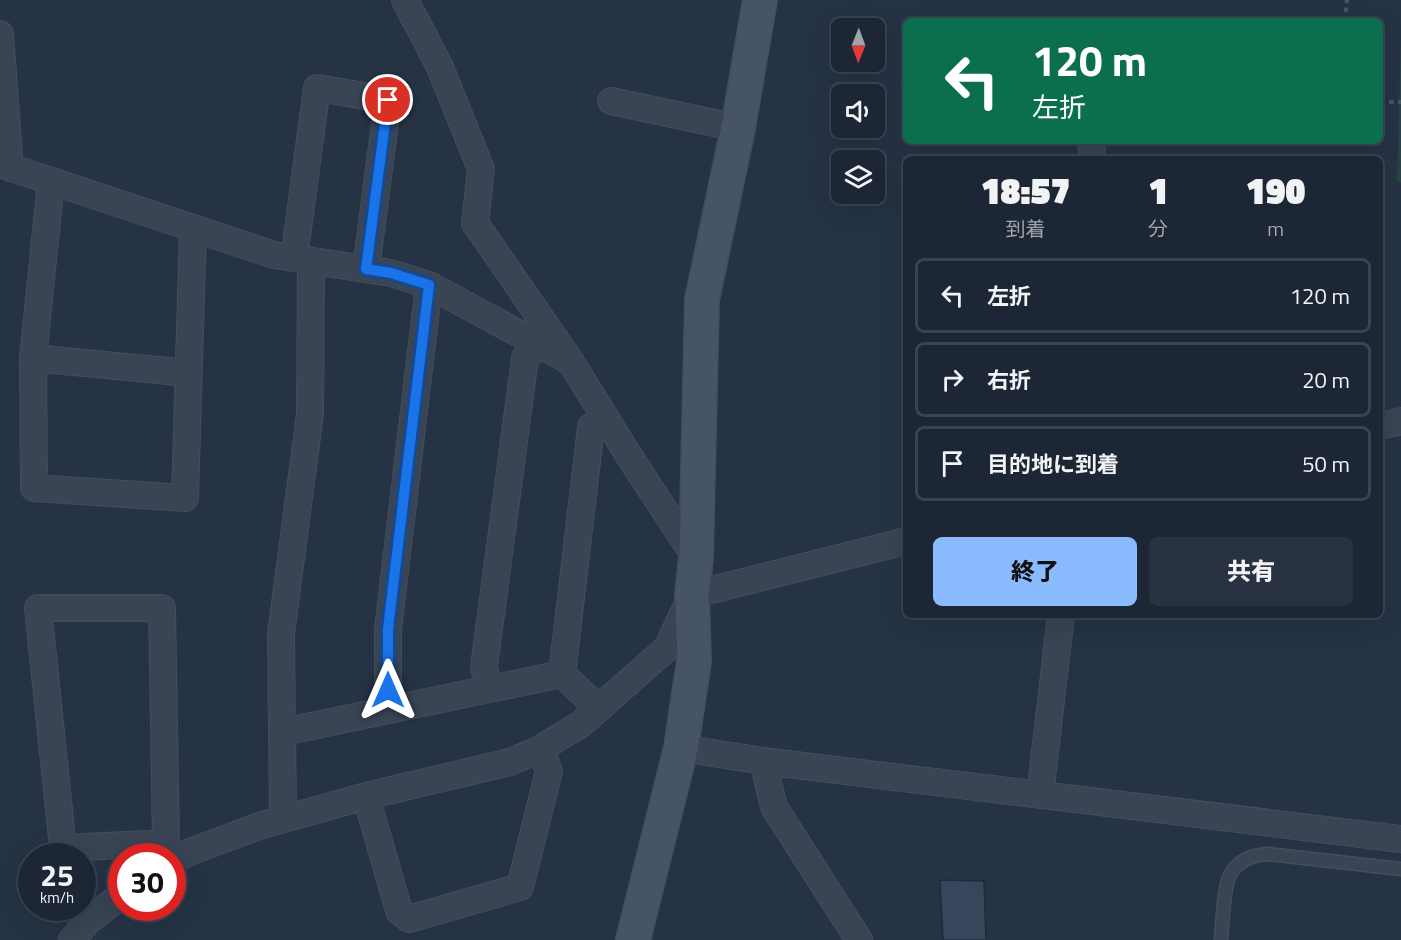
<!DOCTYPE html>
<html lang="ja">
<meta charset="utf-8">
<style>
:root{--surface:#1c2634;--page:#293240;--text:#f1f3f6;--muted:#a0a5ac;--line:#3a434f;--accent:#8abbff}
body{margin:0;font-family:"Titillium Web","Noto Sans JP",sans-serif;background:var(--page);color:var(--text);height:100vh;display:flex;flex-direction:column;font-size:22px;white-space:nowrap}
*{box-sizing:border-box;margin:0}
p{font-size:20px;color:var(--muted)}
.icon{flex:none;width:33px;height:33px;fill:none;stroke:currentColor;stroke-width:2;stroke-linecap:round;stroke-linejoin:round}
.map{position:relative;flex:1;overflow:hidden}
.side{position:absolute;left:903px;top:156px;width:480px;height:462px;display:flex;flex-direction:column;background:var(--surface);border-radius:9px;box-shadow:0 6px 24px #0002,0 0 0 2px var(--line)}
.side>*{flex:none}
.top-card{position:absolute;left:903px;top:18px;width:480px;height:126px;border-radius:9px;box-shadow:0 6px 24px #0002,0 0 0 2px var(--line);background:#0b6e4f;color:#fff;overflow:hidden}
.needle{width:39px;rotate:181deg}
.controls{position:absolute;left:831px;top:18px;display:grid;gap:12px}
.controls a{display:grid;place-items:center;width:54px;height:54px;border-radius:9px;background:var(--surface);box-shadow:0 6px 24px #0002,0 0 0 2px var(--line);font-size:30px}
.speed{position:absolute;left:18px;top:843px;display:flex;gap:12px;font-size:30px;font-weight:700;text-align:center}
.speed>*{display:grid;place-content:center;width:78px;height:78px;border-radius:50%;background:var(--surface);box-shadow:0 6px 24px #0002,0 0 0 2px var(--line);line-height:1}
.speed small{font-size:15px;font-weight:400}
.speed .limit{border:9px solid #d22;background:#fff;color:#111}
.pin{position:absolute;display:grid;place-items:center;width:51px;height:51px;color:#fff;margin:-26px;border:3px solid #fff;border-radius:50%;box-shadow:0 2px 6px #0007}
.me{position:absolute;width:66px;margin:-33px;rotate:0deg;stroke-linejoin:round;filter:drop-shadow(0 0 4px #0008)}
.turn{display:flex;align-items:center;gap:21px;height:126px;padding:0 30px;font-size:27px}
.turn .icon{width:78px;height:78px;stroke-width:2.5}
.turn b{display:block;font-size:42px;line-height:51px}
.eta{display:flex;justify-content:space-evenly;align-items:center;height:102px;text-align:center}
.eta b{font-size:36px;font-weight:800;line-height:42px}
.cta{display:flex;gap:12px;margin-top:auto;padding:12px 30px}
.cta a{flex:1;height:69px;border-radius:9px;background:var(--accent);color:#111;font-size:24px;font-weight:800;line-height:69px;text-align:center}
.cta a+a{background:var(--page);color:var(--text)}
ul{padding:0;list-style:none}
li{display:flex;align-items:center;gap:18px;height:75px;margin:0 12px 9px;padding:0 18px;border:3px solid var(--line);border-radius:9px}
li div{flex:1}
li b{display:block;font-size:22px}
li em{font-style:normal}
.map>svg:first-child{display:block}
.green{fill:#274345}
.building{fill:#36475b;stroke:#202c3b;stroke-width:1.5}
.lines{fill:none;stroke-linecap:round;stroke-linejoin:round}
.lane-casing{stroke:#434e5d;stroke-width:15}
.street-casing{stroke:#434e5d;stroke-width:28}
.secondary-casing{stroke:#434e5d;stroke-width:36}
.path{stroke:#405c5d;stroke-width:4;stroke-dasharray:4.5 4.5;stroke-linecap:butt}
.lane{stroke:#394554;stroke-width:12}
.street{stroke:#394554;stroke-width:26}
.secondary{stroke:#475467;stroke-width:33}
.route-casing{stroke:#114b97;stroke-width:15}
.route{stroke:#1a73e8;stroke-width:10}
</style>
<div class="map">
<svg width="1401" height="940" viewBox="0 0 1401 940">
<rect width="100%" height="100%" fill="#253345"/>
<path class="green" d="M1401,36V183L1397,182Z"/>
<path class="building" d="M940,880L984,881L986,940H943Z"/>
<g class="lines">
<g class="lane-casing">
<path id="lane" d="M1221,940C1222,926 1224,883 1231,873C1239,860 1253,855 1268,854L1401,869"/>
</g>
<g class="street-casing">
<path id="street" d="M405,0L440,67L481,169L475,223L571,362L629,456L696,558
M0,34L10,168
M611,101L738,128
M1091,141L1092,159
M0,164L274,255L391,273L429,285L566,359
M51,182L33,358L34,488L185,498L193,229
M294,258L317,88L388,100L366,269
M33,358L189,373
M1380,426L1401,421
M562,674L591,427L608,422
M489,689L484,667L525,358L539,345
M388,710V629L429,285
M283,732L562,674L599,709
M681,748L763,761L1401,839
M763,761L774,807L859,940
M1040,795L1061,615
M366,796L399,911L409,919L520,887L549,771L540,749
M283,819L281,634L310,414L311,261
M166,843L63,848L38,608H162L166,843L169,856
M172,862L187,853L259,826L366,796L510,762L540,749L581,724L667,648L692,595L906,541
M72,940L89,920L122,895"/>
</g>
<g class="secondary-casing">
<path id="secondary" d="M633,940L681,748L694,661L692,595L696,558L702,300L738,128L760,0"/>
</g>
<path class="path" d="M1345,21L1347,0
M1380,102H1401"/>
<use href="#lane" class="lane"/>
<use href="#street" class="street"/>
<use href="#secondary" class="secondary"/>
</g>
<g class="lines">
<g class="route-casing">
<path id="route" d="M388,100L366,269L391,273L429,285L388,629V690"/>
</g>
<use href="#route" class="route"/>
</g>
</svg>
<div class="controls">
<a><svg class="needle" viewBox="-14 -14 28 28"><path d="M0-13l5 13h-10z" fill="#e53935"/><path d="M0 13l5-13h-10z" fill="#a0a5ac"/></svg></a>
<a><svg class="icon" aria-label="sound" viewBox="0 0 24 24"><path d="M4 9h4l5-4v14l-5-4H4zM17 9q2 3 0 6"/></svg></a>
<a><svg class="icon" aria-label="layers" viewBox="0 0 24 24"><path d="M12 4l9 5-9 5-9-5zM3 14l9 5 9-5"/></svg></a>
</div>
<div class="speed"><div>25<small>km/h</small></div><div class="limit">30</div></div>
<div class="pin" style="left:388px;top:100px;background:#d93025"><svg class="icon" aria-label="arrive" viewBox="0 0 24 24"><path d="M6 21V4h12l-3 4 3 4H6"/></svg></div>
<svg class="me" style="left:388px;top:690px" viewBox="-20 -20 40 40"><path d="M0-17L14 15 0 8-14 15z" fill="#1a73e8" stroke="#fff" stroke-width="4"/></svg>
<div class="top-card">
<div class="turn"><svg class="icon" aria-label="left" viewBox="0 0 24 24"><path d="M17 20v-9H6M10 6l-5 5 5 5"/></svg><div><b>120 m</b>左折</div></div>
</div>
<section class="side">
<div class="eta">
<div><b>18:57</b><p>到着</p></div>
<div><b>1</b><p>分</p></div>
<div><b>190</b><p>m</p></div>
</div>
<ul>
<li><svg class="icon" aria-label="left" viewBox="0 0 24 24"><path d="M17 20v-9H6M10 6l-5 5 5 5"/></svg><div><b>左折</b></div><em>120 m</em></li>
<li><svg class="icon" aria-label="right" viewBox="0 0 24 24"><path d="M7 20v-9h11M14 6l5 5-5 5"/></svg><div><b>右折</b></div><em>20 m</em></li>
<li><svg class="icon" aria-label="arrive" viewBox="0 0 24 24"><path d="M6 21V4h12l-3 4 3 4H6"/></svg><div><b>目的地に到着</b></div><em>50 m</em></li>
</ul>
<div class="cta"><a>終了</a><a>共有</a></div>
</section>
</div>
